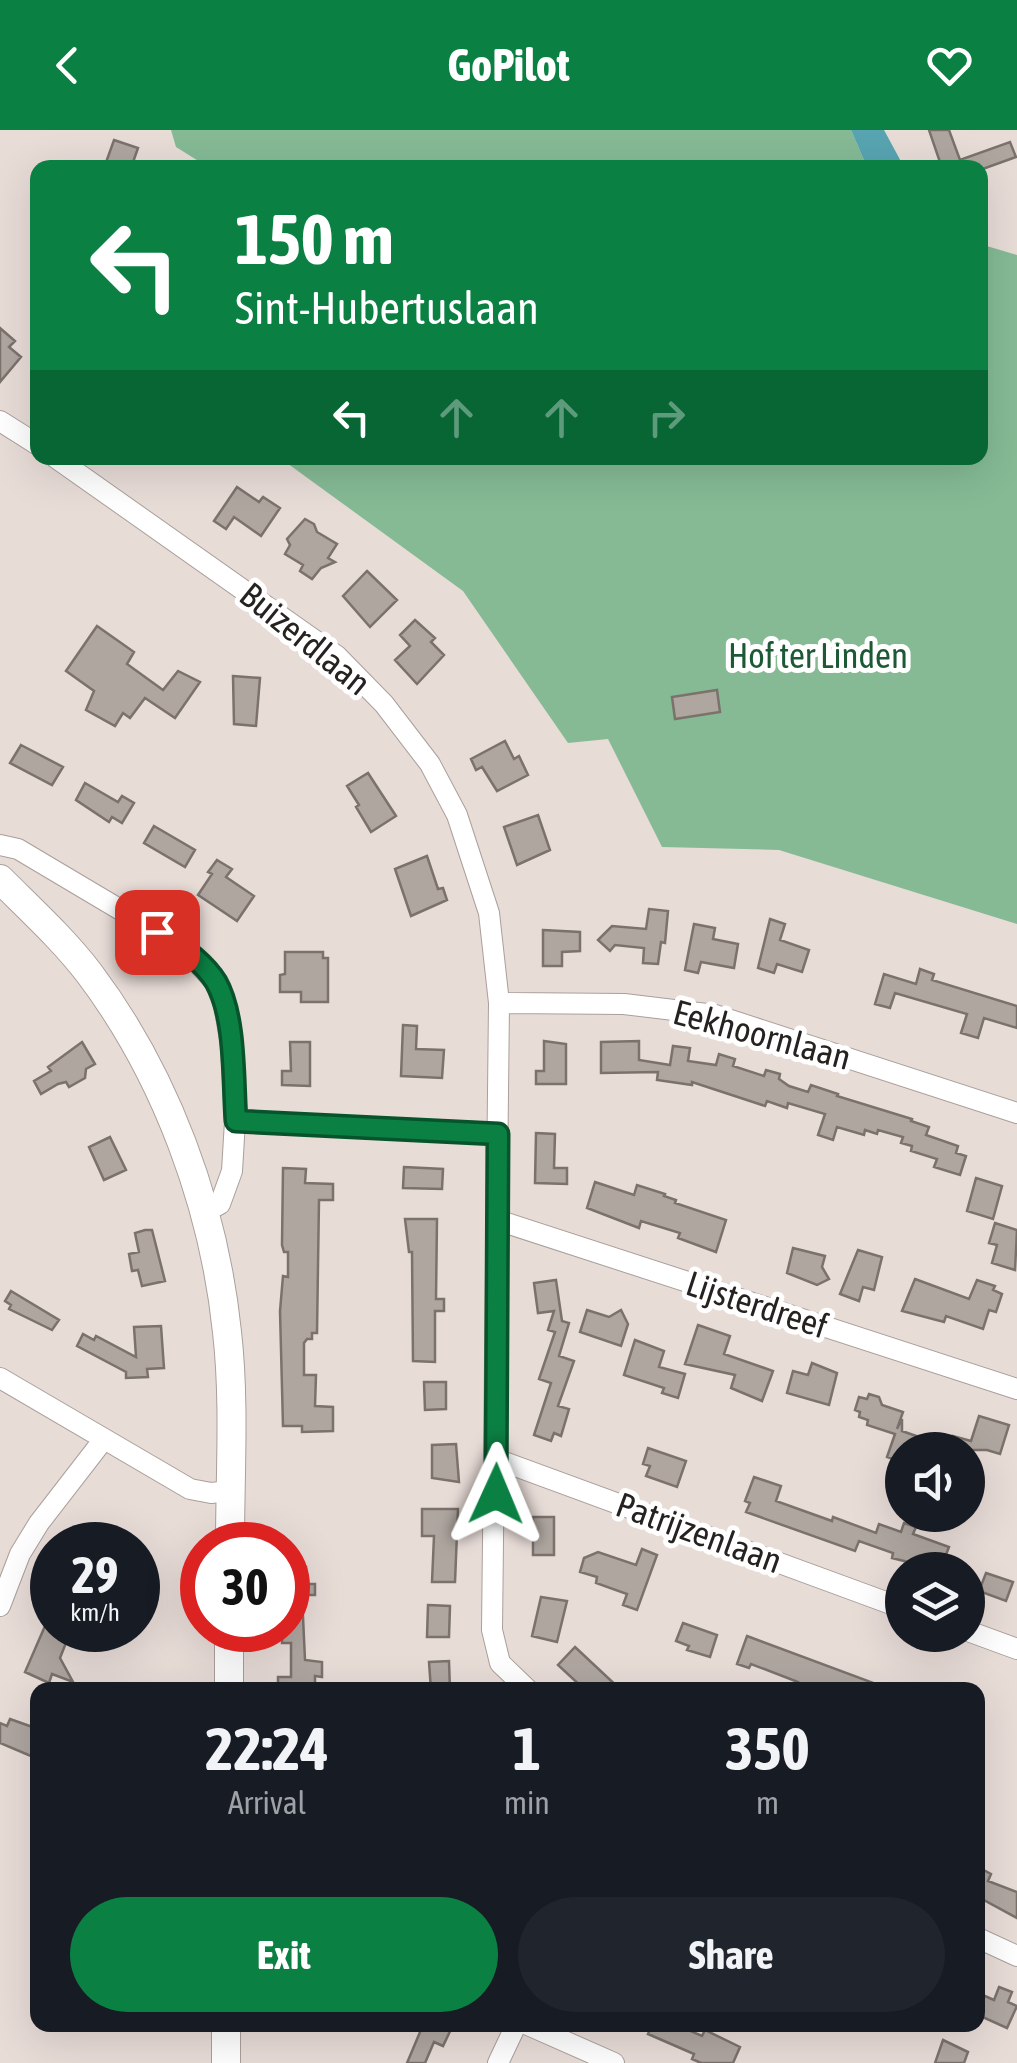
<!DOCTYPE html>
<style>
:root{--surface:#171b24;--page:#20242c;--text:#f1f3f6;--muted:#9ea1a6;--accent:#0b8043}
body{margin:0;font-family:"Asap Condensed",sans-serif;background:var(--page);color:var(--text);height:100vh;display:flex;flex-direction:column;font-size:38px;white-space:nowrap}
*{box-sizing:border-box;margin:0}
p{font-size:32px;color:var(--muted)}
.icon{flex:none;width:55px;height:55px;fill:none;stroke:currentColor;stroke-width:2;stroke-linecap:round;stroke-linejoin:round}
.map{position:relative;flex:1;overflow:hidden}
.sheet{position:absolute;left:30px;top:1552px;width:955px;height:350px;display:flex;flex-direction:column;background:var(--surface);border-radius:20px;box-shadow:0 10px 40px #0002}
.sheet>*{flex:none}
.top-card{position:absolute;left:30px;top:30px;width:958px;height:305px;border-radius:20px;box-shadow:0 10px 40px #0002;background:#0b8043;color:#fff;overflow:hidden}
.buttons{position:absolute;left:885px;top:1302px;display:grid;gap:20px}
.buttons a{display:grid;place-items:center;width:100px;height:100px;border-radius:50%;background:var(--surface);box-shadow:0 10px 40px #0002;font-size:50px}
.speed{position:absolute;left:30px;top:1392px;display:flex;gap:20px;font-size:50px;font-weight:700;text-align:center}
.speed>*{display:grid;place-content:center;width:130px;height:130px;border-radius:50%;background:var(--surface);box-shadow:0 10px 40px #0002;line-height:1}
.speed small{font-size:25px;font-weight:400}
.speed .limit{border:15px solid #d22;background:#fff;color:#111}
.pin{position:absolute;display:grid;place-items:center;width:85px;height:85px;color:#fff;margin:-42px;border-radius:20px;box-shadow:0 5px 15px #0006}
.me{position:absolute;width:110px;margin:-55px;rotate:1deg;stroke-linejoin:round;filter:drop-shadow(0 0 8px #0008)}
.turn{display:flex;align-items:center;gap:35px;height:210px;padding:0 40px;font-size:45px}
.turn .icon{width:130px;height:130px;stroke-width:2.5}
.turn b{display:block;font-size:70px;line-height:85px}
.lanes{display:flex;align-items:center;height:95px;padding:0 40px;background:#0003;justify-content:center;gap:50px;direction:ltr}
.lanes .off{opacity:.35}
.eta{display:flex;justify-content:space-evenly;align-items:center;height:170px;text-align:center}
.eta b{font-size:60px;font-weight:700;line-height:70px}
.cta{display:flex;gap:20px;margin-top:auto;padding:20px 40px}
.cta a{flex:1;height:115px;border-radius:60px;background:var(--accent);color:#fff;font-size:40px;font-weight:700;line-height:115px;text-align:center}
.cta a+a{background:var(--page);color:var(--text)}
header{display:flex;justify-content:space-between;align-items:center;height:130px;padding:0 40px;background:var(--accent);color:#fff;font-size:45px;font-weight:700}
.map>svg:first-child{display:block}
.forest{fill:#85ba95}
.water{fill:#58a4b1}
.building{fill:#afa6a0;stroke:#7b726c;stroke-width:2.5}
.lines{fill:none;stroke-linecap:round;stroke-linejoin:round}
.minor-casing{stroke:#aa9f9b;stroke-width:22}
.major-casing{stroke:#aa9f9b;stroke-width:30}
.minor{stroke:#fff;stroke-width:20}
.major{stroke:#fff;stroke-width:28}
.route-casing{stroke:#07532c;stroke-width:25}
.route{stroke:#0b8043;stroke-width:18}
.labels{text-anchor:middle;stroke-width:10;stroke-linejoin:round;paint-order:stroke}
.street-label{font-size:35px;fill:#262220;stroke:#fff}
.park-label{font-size:35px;fill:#1d5935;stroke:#fff}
</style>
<header><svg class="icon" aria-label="back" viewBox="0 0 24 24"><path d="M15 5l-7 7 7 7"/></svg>GoPilot<svg class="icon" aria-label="heart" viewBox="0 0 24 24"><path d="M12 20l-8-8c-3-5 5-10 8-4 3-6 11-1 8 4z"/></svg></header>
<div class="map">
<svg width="1017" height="1933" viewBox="0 0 1017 1933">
<rect width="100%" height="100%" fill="#e8dcd7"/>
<path class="forest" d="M171,0H851L867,37H208L176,17Z
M980,114L1017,125V794L779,720L662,717L608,609L568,613L463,461L280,328H980Z"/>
<path class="water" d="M851,0H884L904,37H867Z"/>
<path class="building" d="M929,0H949L960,30L1010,12L1016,27L980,40V38H942Z
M114,10L138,18L131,38H104Z
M0,198L15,211L9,217L21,227L0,252Z
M237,357L259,372L263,367L280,378L261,406L234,387L226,399L214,391Z
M305,389L314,394L317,402L337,414L328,428L335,432L321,438L312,449L300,441L303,435L285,424L290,415L287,409Z
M367,441L397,470L370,497L343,466Z
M415,490L435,508L431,512L444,525L417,554L395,530L410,516L400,505Z
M97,496L134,522L127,534L163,560L178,541L200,552L175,588L145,568L130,588L123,583L115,596L86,580L94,561L66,541Z
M233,546L260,548L256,596L234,594Z
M717,560L720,582L675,589L672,567Z
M505,611L514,629L519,626L528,645L497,661L482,637L476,640L471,629Z
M21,615L63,637L52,655L10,633Z
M368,643L396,686L371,702L356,677L359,675L347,656Z
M85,653L118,672L122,666L134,673L122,693L112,687L109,692L76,670Z
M538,685L550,720L517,735L504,697Z
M154,696L195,720L185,737L144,713Z
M427,726L438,759L443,758L447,770L411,786L395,739Z
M217,730L232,739L226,747L254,766L237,791L198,765L212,744L208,742Z
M649,779L668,781L665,813L661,812L658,834L643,833L644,818L615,815L610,821L598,810L612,796L646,799Z
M770,789L785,794L780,810L809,820L802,842L777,834L774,843L758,838Z
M694,794L715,798L713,809L738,814L734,838L701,832L698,843L685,840Z
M543,800L580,802V821L562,822V836H543Z
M285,822H323V828H328V872H301V862H280V845L285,844Z
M920,839L934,844L932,850L1017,876V898L984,888L978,908L961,903L967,884L895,863L890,878L875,874L884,844L916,854Z
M403,895L417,896L416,919L444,920L442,948L401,946Z
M544,911L566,914V954H536V941H544Z
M639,911V930L670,935L673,916L690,918L688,931L716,935L719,924L735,929L733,936L764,946L766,940L780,944L779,949L789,956L808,962L811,955L838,964L837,966L912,989L911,991L929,997L926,1005L958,1016L956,1023L966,1026L960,1045L934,1037L937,1029L911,1021L912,1016L901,1013L903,1007L878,1000L877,1004L865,1000L864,1005L837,997L833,1010L818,1005L825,984L788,973L787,978L767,971L765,976L692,952V955L657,950L658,942L601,943V912Z
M82,912L95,934L86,939L85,948L69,957L66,952L58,954L41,964L34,951L51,941L48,937Z
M290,912H310V956L282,955V941H291Z
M536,1003L555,1004L554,1038H567V1054L535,1053Z
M110,1007L126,1040L104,1050L89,1017Z
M404,1037L443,1039L442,1059L403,1058Z
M283,1038L306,1039L305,1053L333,1054V1070H319L317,1203H312V1209H307L304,1213V1245H316L315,1276L333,1277V1301L302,1302V1296H283L280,1181L283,1146L288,1147V1122H284L282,1115Z
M976,1048L1002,1056L993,1089L967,1081Z
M595,1052L634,1065L637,1055L665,1064L664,1066L676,1070L675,1073L726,1090L716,1122L678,1108L680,1103L641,1091L639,1098L587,1078Z
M405,1089H437L436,1169H444V1181H435V1232L413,1231L412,1122H409Z
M995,1093L1017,1100L1015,1140L992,1133L997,1115L989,1113Z
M145,1100H152L165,1151L142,1156L138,1140L132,1141L129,1124L139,1122L135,1103Z
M793,1118L825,1126L822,1137L829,1149L817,1155L787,1143Z
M858,1120L882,1127L874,1160L863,1157L859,1171L840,1164Z
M915,1149L969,1169L977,1150L995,1156L993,1160L1002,1164L996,1182L989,1180L983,1199L946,1186L944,1192L902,1181Z
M556,1150L562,1191L569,1193L559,1226L574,1231L558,1276L569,1279L561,1306L554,1303L551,1311L534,1305L551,1253L539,1249L555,1202L548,1200L554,1181L538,1183L534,1153Z
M11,1161L59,1190L52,1200L9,1179L11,1175L5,1171Z
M587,1180L609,1187L621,1180L628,1194L621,1216L580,1202Z
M698,1195L730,1206L724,1224L773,1241L762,1271L731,1258L735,1245L685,1234Z
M161,1196L164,1238L147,1239L148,1247L126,1248V1242L77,1216L83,1204L94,1210L96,1206L136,1227L134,1197Z
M635,1210L664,1221L659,1237L685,1244L678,1268L662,1263L664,1258L624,1245Z
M812,1233L837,1243L829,1275L787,1263L793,1241L808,1245Z
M424,1252H446V1279L425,1280Z
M869,1264L879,1267L882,1275L903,1282L897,1299L902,1289V1301L948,1317L947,1320H902V1332L887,1327L895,1304L867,1295L868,1290L859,1287L860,1282L855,1280L859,1267L867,1269Z
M979,1286L1009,1295L1000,1324L987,1320H948L953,1306L971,1311Z
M456,1314L459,1352L432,1348V1315Z
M648,1318L686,1331L677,1357L646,1346L650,1336L643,1334Z
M754,1347L781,1356L776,1371L832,1391L833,1387L876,1403L879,1394L901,1402L904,1393L916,1397L913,1404L949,1417L940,1440L892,1428L893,1423L859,1411L855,1421L746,1382L750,1373L745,1371Z
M422,1379H458L455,1452H432L434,1406H422Z
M533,1387H554V1425H533Z
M642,1419L657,1425L637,1480L623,1475L627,1464L596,1453L597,1447L580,1442L584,1428L598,1422L636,1435Z
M288,1437H306V1454H315V1465H302L305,1530L322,1532V1547L315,1546V1560H278V1547H291V1513H282V1500H288Z
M986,1443L1013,1452L1006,1471L979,1461Z
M541,1467L567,1471L557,1512L532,1506Z
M428,1475L450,1476L449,1507H427Z
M683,1493L717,1505L710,1527L687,1520L689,1516L676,1511Z
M45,1496L52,1500H71L60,1528L73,1552L52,1544L49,1553L25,1542Z
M747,1506L887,1558V1560H795L798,1552L751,1534L749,1538L737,1534Z
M575,1517L621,1560H585L558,1535Z
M449,1531L450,1560H431L429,1532Z
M10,1589L38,1599V1629L0,1613V1593L7,1596Z
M978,1737L991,1744L988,1751L1017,1762V1788L980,1768L978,1774Z
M999,1857L1012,1862L1008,1872L1017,1876L1007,1898L978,1885V1863L994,1870Z
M423,1895H453L443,1916L434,1912L425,1933H407Z
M652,1895H677L702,1906L705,1900L740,1917L733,1933H701L692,1929L694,1924L648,1904Z
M943,1910L968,1922L964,1933H935Z"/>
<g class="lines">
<g class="minor-casing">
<path id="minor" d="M0,291L38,315
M56,328L337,526L384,574L430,634L457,685L489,783L499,873L492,1500L500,1533L528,1560
M0,715L18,719L183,817L215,852L224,875L231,915L235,991L232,1041L220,1074L205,1082
M499,873L624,874L715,885L1017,983
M235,991L498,1003
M497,1090L1017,1259
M0,1248L190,1359L211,1363L230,1361
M496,1329L902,1478
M0,1476L20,1424L39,1393L104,1309
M968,1501L1017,1519
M978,1808L1017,1826
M528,1895L614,1933
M498,1933L516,1895"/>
</g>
<g class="major-casing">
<path id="major" d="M0,749C30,779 63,809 89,843C166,945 214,1076 227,1202C235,1272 230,1344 230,1415
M229,1560V1500
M226,1933V1895"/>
</g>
<use href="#minor" class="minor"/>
<use href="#major" class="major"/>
</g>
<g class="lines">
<g class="route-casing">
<path id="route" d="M157,802C178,814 203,831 216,852C236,887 233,951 236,991L498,1004L496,1364"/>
</g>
<use href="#route" class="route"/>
</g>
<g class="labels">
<g class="street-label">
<text transform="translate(305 509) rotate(39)" y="12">Buizerdlaan</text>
<text transform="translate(762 905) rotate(15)" y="12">Eekhoornlaan</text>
<text transform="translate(757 1175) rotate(18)" y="12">Lijsterdreef</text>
<text transform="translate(699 1403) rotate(20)" y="12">Patrijzenlaan</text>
</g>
<g class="park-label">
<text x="818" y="538">Hof ter Linden</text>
</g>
</g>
</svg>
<div class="buttons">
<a><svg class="icon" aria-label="sound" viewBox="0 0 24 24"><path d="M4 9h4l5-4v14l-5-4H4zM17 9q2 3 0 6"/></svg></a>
<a><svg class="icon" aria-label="layers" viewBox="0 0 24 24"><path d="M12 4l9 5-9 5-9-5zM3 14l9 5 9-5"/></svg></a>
</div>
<div class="speed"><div>29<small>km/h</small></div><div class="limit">30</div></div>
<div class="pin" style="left:157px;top:802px;background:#d93025"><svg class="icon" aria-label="arrive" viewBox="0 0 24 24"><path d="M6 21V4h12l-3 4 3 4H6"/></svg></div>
<svg class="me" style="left:496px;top:1364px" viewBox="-20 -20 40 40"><path d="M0-17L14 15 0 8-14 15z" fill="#0b8043" stroke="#fff" stroke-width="4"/></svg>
<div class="top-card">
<div class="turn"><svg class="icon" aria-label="left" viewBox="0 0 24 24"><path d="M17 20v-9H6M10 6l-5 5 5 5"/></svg><div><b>150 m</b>Sint-Hubertuslaan</div></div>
<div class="lanes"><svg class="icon" aria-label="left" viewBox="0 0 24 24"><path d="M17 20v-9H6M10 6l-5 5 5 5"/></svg><svg class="icon off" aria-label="ahead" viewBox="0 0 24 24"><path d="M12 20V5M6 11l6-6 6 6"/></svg><svg class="icon off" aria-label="ahead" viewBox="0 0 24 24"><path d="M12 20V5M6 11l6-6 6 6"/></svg><svg class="icon off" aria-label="right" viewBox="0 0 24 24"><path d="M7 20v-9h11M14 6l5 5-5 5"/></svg></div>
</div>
<section class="sheet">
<div class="eta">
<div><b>22:24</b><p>Arrival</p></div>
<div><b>1</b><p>min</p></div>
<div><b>350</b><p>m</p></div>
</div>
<div class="cta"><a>Exit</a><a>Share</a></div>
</section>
</div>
